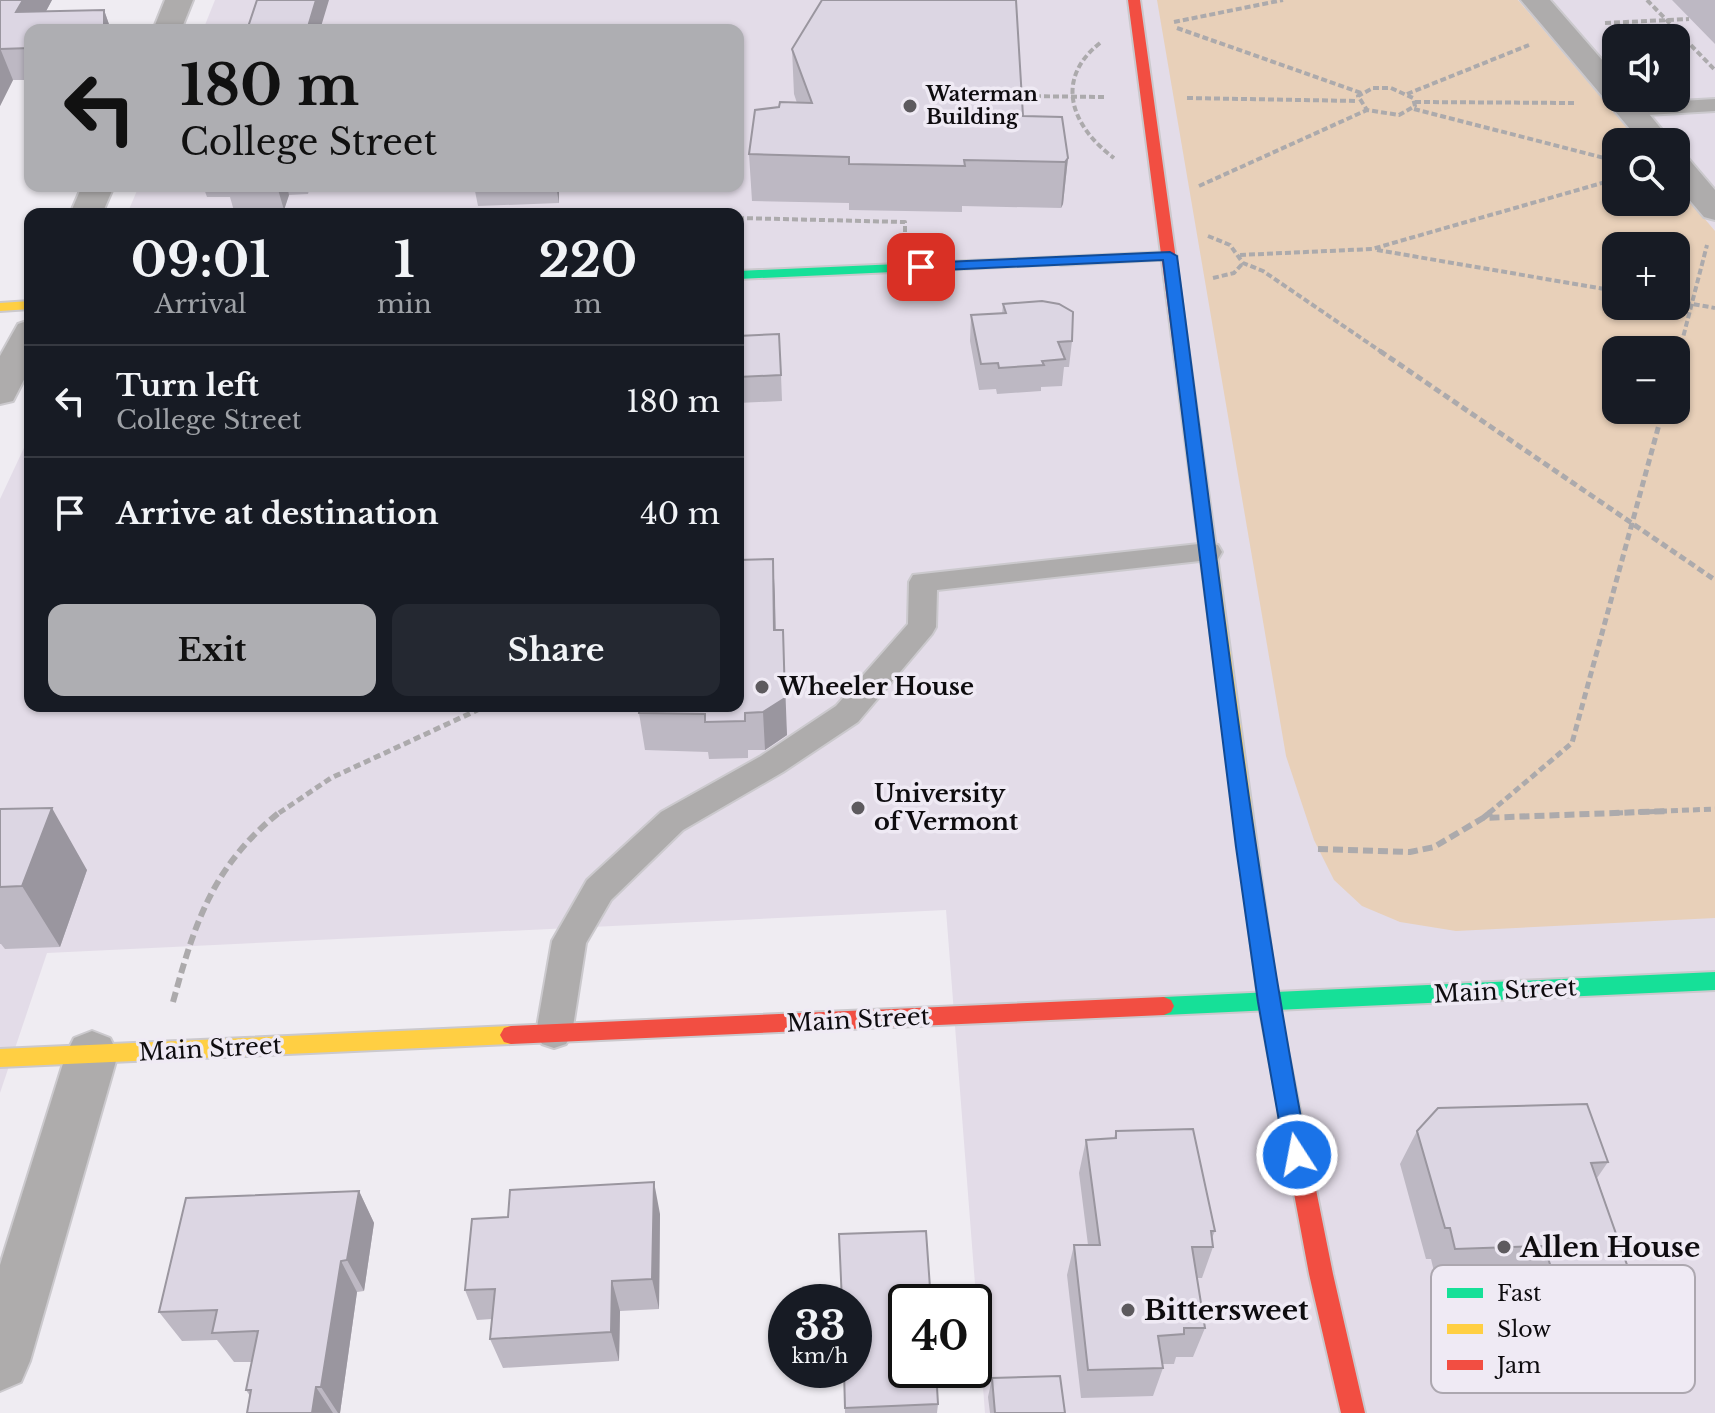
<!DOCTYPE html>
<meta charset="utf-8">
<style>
:root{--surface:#171b24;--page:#242831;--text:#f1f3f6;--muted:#9ea1a6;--line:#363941;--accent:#aeaeb2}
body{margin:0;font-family:"Libre Baskerville",serif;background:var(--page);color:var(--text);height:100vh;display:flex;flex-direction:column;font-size:30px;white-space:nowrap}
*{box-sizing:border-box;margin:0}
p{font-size:26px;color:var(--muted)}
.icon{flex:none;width:44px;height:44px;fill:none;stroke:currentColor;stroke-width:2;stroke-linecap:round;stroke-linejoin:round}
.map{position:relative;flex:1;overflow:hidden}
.details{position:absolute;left:24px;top:208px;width:720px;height:504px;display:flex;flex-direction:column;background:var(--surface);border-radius:16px;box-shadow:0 2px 6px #0004}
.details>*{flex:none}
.guide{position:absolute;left:24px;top:24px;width:720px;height:168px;border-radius:16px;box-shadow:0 2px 6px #0004;background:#aeaeb2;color:#111;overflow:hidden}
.controls{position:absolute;left:1602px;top:24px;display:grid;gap:16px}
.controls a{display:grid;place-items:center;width:88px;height:88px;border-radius:16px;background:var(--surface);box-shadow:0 2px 6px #0004;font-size:40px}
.speed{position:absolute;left:768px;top:1284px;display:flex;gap:16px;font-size:40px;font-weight:700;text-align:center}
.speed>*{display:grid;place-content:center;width:104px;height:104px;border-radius:50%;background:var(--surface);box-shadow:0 2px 6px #0004;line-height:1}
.speed small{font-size:20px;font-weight:400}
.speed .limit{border:4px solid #111;border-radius:12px;background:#fff;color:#111}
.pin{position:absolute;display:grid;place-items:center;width:68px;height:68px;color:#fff;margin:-34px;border-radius:16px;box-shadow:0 4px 12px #0006}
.me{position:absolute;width:88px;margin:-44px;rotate:349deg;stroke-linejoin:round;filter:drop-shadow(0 0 6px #0008)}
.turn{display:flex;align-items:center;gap:28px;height:168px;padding:0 24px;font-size:36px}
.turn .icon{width:104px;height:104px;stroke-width:2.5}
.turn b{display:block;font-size:56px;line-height:68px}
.eta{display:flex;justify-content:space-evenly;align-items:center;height:136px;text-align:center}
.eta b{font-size:48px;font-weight:700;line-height:56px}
.button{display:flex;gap:16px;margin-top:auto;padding:16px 24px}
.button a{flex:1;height:92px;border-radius:16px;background:var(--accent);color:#111;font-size:32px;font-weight:700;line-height:92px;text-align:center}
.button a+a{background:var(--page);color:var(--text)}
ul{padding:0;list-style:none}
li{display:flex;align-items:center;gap:24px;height:112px;padding:0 24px;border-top:2px solid var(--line)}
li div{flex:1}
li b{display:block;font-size:30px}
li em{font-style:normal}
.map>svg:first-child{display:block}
.built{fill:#e3dce8;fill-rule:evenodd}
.green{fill:#e8d0b9;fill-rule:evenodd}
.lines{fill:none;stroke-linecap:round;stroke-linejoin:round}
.lane-casing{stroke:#cbc9cd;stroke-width:4}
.street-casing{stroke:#cbc9cd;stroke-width:4}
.fast-casing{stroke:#cbc9cd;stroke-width:4}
.slow-casing{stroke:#cbc9cd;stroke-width:4}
.jam-casing{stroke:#cbc9cd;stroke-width:4}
.path-far2{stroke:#acaaac;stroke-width:4;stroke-dasharray:6 3;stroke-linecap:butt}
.path-far1{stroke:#acaaac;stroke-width:5;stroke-dasharray:7 4;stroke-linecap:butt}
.path{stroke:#acaaac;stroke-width:6;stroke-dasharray:10 5;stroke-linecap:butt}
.lane{fill:#aeacac;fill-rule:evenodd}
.street{fill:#aeacac;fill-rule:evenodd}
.fast{fill:#16e098;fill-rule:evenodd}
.slow{fill:#ffcf43;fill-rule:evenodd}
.jam{fill:#f24e42;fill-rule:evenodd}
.wall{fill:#bdb8c3}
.shaded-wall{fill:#9a969f}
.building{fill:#dcd6e3;stroke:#9a969f;stroke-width:2}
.route{fill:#1a73e8;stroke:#114b97;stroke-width:2}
.poi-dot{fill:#5d5a5e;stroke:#efeaf4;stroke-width:3}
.labels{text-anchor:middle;stroke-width:7;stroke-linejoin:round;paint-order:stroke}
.far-poi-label{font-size:20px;font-weight:bold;fill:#0e0c0f;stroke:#efeaf4;text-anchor:start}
.poi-label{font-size:24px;font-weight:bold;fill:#0e0c0f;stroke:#efeaf4;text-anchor:start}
.street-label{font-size:24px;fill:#0e0c0f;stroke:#efeaf4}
.near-poi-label{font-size:28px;font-weight:bold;fill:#0e0c0f;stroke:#efeaf4;text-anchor:start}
.key{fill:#efeaf4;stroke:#aca7af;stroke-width:2}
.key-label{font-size:22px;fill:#0e0c0f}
</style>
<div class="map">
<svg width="1715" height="1413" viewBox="0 0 1715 1413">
<rect width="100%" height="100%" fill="#efecf2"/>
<path class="built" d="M215,0H1715V1413H985L946,910L47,953L0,1093V499L30,435V706H738V214H127L139,186H738V30H203ZM1616,38H1676V98H1616ZM1616,142H1676V202H1616ZM1616,246H1676V306H1616ZM1616,350H1676V410H1616Z"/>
<path class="green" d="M1157,0H1518L1639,142H1616V202H1676V185L1715,231V918L1456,931L1400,922L1362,906L1334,880L1314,840L1286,756ZM1616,246H1676V306H1616ZM1616,350H1676V410H1616Z"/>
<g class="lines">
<g class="lane-casing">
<path id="lane" d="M1715,99V111L1630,116L1620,110L1630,104Z
M1208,543L1218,545L1222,552L1218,559L937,590L936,627L932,634L858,722L783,772L683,830L611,900L586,943L572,1033L566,1044L554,1048L542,1044L536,1033L552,941L587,880L661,812L761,756L836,706L908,624L909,582L913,575Z"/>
</g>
<g class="street-casing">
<path id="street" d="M165,0H193L181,30H153Z
M1521,0H1550L1616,76V98H1636L1672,142H1641Z
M1676,155L1687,157L1715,190V220L1704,217L1676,184Z
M82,186H114L102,214H70Z
M30,320V368L13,401L0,404V356L18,324Z
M92,1031L110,1038L118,1054L30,1361L21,1382L0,1391V1265L66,1054L74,1038Z"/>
</g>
<g class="fast-casing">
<path id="fast" d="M1061,257L1066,258V264L738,279V271Z
M1715,972V990L1164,1015L1157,1012L1154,1006L1157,1000L1164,997Z"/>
</g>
<g class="slow-casing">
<path id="slow" d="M1170,252L1177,256L1175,259L1061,265L1054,261L1061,257Z
M30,301V309L0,311V303Z
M1195,449L1203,454L1279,1006L1276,1012L1269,1015L1262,1012L1259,1006L1187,454Z
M511,1026L518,1028L522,1035L518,1042L511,1044L0,1067V1049Z"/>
</g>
<g class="jam-casing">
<path id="jam" d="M1128,0H1140L1203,454L1195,459L1187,454Z
M1164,997L1171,1000L1174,1006L1171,1012L1164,1015L511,1044L504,1042L500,1035L504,1028L511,1026Z
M1269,997L1276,1000L1279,1006L1333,1274L1365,1413H1341L1309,1274L1259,1006L1262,1000Z"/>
</g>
<path class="path-far2" d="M1647,0L1715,70
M1174,22L1283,0
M1605,23L1689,19
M1177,28L1361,93
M1100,43C1053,80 1072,127 1114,158
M1373,88H1391L1413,98L1415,106L1399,115L1367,110L1358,96Z
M1407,94L1529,45
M1017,96L1105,97
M1187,98L1358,101
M1415,102L1575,103
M1414,109L1616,161
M1199,186L1367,110
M519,209V214
M738,218L905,222V233
M1208,236L1230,245L1243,263L1263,271L1383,353
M1377,250L1616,291
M1240,255L1372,249L1616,179
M1213,278L1234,273L1243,263
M1676,301L1715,308
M1679,353L1707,245"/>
<path class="path-far1" d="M1380,351L1715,580
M1676,364L1679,351
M279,813L331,778L486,706
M1489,813L1572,743L1663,410
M1616,813L1715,809"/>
<path class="path" d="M1483,818L1492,811
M1318,849L1410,852L1434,847L1483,818L1668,811
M173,1002C195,922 213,865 281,811"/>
<use href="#lane" class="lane"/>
<use href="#street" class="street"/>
<use href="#fast" class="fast"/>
<use href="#slow" class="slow"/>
<use href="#jam" class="jam"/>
</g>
<path class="wall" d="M0,0H52L46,11L104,10L111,30H30V80H13L0,106Z
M1672,0H1715V44Z
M792,49L1023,116L1068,158L1063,204L1061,208L962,206V212L849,210V203L752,201L749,154L779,107L797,103L794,94Z
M203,186H310L308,194L289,195L284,210L234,211L230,197H207Z
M474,186H559V203L478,206Z
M1003,304L1072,341L1069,367H1064L1062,386L1041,387V391L997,394L996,389L979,390L970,341L971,315L1002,314Z
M738,336L781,375L782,401L738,403Z
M773,559L776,630L787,735L765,750H748V758L709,759L708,752L645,750L639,713Z
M0,809L87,870L60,947L5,949L1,944H0Z
M1116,1131L1215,1231L1212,1238L1213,1247L1202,1278H1197L1205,1328L1193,1357H1176L1174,1364H1163V1368L1153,1396L1081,1398L1067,1275L1074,1245H1088L1079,1173L1086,1140L1114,1138Z
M1417,1131L1608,1162L1597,1178L1643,1310L1617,1339L1543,1343L1522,1276L1436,1280L1431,1259H1426L1400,1164Z
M359,1191L374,1223L364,1291L357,1292L340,1413H247L250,1396L246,1390L252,1362H234L217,1340L182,1341L159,1312Z
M660,1214L659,1309L620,1311L619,1361L503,1368L490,1339L492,1319L477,1320L465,1290Z
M844,1370L938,1404L937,1413H845Z
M992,1378L1065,1413H990L988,1397Z"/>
<path class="shaded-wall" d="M23,0H52L36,30L16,12Z
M316,0H329L320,30H307Z
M104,10L111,30H104Z
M0,48L13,80L0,106Z
M1068,158L1063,204L1061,208L1065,162Z
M277,186H287L289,195L284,210Z
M556,186H559V203Z
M773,559L775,597L776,668L774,630Z
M783,630L787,735L765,750L763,712Z
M52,808L87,870L60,947L22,886Z
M654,1182L660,1214L659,1309L652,1279Z
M359,1191L374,1223L364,1291L347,1260Z
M341,1261L357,1292L340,1413H338L321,1387Z
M612,1281L620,1311L619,1361L611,1332Z
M316,1387L333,1413H312Z"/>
<path class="building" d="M0,0H23L16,12L104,10V30H30V48L0,49Z
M257,0H316L307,30H247Z
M822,0H1016L1023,116L1062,117L1068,158L1065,162L964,160L965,166L849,164V157L749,154L755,110L779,107L780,102L812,103L792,49Z
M1042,301L1059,304L1073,312L1072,341L1058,342L1065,359L1042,361L1044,365L999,368L998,363L981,364L971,315L1006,313L1003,304Z
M779,334L781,375L738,377V336Z
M773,559L774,630H783L785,698L763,712L745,713V721L705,722V714L639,713L640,706H738V560Z
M52,808L22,886L0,887V809Z
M1587,1104L1608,1162L1591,1163L1643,1310L1566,1313L1544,1246L1455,1249L1450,1228H1445L1417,1131L1438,1108Z
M1193,1129L1215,1231H1211L1213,1247H1192L1205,1328H1184V1334L1158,1336L1163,1368L1088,1370L1074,1245H1100L1086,1140L1116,1138V1131Z
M654,1182L652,1279L612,1281L611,1332L490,1339L495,1289L465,1290L472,1219L508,1217L510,1190Z
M359,1191L347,1260L341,1261L321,1387H316L312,1413H247L251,1390H246L258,1331L212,1333L217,1310L159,1312L186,1198Z
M926,1231L931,1302H906V1370H936L938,1404L845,1408L844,1370H854V1302H842L839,1234Z
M1060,1376L1065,1413H995L992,1378Z"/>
<path class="route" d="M1170,252L1177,256C1217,556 1251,857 1308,1155L1305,1162L1297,1165L1289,1162L1285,1155L1258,1002L1236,847L1163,260L921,271L914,267L921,263Z"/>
<g class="poi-dot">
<circle cx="910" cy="106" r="8"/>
<circle cx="762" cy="687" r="8"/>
<circle cx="858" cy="808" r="8"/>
<circle cx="1504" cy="1247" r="8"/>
<circle cx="1128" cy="1310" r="8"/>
</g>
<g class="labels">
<g class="far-poi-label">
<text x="926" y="101">Waterman<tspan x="926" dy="23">Building</tspan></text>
</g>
<g class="poi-label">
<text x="778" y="695">Wheeler House</text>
<text x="874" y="802">University<tspan x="874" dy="28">of Vermont</tspan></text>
</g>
<g class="street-label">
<text transform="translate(1505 991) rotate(-3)" y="8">Main Street</text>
<text transform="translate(858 1020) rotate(-3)" y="8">Main Street</text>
<text transform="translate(210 1049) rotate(-3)" y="8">Main Street</text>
</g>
<g class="near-poi-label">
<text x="1520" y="1257">Allen House</text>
<text x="1144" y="1320">Bittersweet</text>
</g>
</g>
<rect x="1431" y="1265" width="264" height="128" rx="12" class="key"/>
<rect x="1447" y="1288" width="36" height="10" fill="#16e098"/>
<rect x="1447" y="1324" width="36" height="10" fill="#ffcf43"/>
<rect x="1447" y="1360" width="36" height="10" fill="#f24e42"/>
<g class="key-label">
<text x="1497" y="1301">Fast</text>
<text x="1497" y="1337">Slow</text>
<text x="1497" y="1373">Jam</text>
</g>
</svg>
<div class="controls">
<a><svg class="icon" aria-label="sound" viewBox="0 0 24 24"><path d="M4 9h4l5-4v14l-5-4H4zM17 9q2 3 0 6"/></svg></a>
<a><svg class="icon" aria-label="search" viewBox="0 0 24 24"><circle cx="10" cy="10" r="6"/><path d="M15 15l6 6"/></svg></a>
<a>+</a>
<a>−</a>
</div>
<div class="speed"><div>33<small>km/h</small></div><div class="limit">40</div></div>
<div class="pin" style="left:921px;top:267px;background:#d93025"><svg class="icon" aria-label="arrive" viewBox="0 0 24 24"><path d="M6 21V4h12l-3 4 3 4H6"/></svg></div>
<svg class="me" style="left:1297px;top:1155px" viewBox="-20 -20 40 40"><circle r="17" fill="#1a73e8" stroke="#fff" stroke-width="3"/><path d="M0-11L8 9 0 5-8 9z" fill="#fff"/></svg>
<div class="guide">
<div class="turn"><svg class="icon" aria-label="left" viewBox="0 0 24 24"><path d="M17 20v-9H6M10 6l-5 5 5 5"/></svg><div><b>180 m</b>College Street</div></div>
</div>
<section class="details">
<div class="eta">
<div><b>09:01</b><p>Arrival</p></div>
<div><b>1</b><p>min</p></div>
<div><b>220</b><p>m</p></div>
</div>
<ul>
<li><svg class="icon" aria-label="left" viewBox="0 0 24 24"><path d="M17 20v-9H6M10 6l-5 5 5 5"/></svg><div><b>Turn left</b><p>College Street</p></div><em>180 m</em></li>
<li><svg class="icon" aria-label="arrive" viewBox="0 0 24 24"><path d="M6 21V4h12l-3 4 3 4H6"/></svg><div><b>Arrive at destination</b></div><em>40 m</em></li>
</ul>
<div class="button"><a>Exit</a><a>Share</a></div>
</section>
</div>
